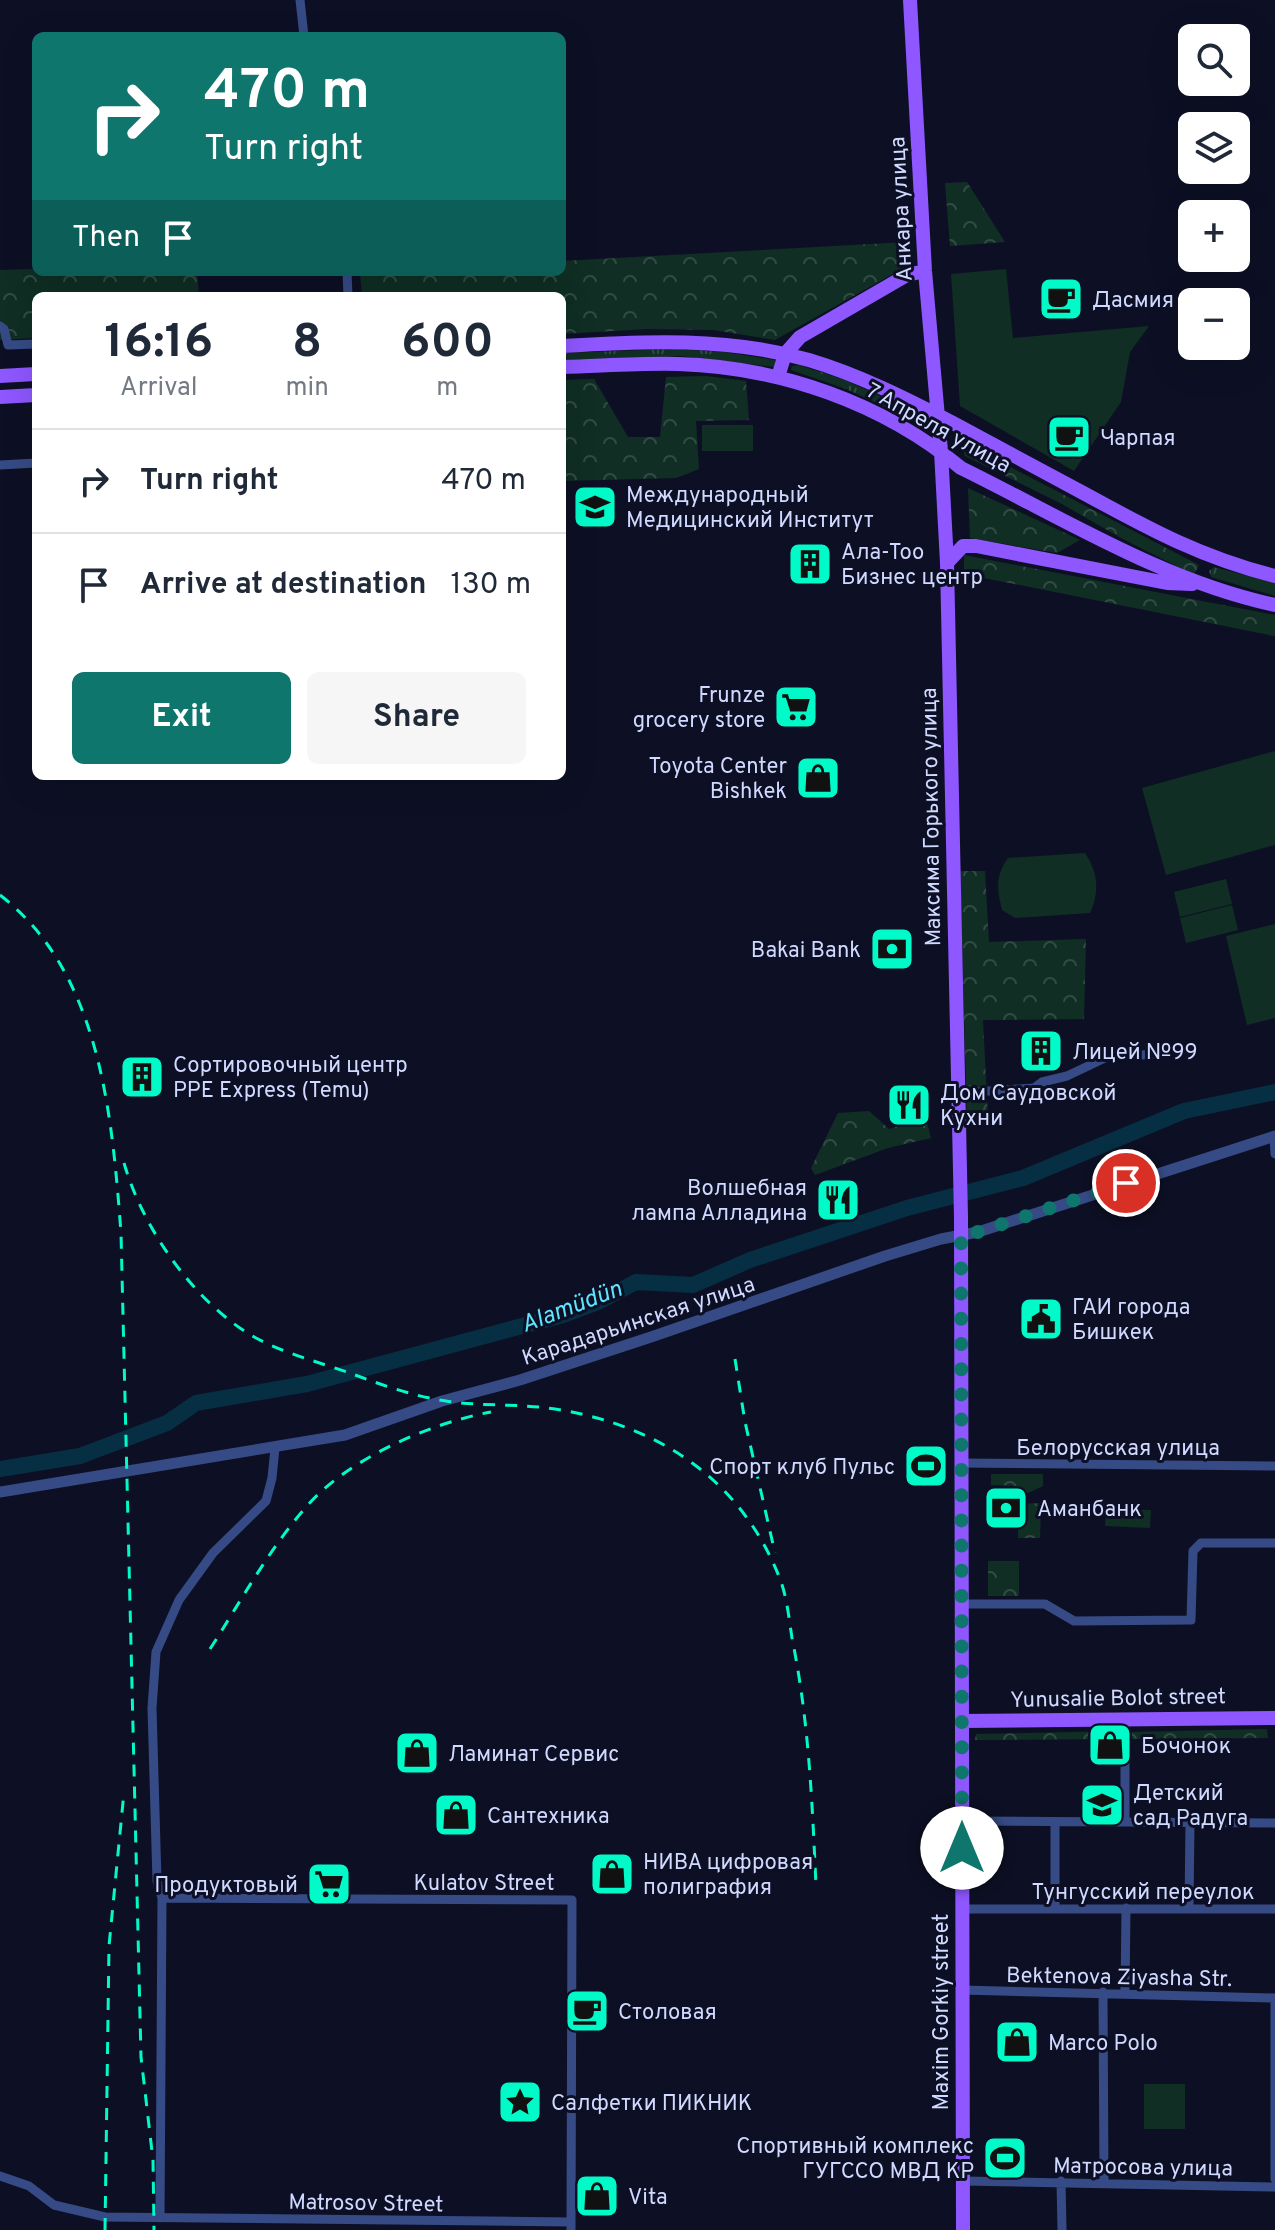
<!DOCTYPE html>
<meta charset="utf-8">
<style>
:root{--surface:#fff;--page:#f6f6f7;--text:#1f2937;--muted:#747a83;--line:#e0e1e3;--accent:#0f766e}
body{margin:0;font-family:Overpass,sans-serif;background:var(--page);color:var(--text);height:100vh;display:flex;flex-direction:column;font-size:30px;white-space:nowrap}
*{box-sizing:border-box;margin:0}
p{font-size:26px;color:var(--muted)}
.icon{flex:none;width:44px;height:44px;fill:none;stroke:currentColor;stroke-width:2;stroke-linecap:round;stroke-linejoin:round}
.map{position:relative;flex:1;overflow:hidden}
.sheet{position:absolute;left:32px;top:292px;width:534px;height:488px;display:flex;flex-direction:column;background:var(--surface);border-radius:12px;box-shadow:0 8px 32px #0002}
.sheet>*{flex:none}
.top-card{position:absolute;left:32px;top:32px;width:534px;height:244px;border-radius:12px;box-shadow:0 8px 32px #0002;background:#0f766e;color:#fff;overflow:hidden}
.buttons{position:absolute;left:1178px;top:24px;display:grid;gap:16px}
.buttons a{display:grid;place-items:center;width:72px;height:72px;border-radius:12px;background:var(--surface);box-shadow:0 8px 32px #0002;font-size:40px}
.pin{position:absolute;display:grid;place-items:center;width:68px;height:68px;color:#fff;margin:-34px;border:4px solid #fff;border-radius:50%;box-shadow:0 2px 8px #0007}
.me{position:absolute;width:88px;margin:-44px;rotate:0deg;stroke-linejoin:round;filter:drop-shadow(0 0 6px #0008)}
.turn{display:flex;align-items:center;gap:28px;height:168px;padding:0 40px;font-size:36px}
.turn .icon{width:104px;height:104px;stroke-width:2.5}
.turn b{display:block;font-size:56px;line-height:68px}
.then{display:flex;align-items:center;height:76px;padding:0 40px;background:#0003;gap:16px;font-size:30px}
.eta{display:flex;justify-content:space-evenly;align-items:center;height:136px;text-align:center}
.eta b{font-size:48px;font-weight:700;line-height:56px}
.primary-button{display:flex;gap:16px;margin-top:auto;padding:16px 40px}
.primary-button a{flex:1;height:92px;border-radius:12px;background:var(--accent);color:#fff;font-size:32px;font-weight:700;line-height:92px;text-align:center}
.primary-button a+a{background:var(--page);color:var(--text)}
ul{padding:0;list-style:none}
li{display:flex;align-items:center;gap:24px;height:104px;padding:0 40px;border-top:2px solid var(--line)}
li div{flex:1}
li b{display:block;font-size:30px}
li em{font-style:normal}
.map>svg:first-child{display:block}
.grass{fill:url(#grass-tufts)}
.forest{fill:url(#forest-crowns)}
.park{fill:#102e24}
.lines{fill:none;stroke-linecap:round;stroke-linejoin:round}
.river{stroke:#072f43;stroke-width:16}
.minor{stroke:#364b85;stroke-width:9}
.tertiary{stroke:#364b85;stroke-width:11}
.primary{stroke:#8e57ff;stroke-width:14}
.rail{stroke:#00fbc9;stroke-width:3;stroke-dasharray:12 10;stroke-linecap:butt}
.route{stroke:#0f766e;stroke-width:14;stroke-dasharray:0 25.2}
.labels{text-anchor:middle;stroke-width:6;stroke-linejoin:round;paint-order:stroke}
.street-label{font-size:22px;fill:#d0d9ff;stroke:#0d1024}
.poi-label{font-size:22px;fill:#d0d9ff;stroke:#0d1024;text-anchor:start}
.water-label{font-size:24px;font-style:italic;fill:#5ee5ff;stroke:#0d1024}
</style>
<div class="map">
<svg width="1275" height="2230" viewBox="0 0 1275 2230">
<defs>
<pattern id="grass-tufts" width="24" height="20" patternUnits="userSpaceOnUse" patternTransform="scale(2)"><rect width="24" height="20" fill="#102e24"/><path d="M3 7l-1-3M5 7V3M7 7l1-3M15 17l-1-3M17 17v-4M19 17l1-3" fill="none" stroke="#324c45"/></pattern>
<pattern id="forest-crowns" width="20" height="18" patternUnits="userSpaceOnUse" patternTransform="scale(2)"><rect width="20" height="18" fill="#102e24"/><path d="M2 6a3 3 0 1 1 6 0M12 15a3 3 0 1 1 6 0" fill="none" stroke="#324c45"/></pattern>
</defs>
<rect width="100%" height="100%" fill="#0d1024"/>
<path class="grass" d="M676,349L724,352L775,360L776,363L774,367L680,356L562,360V353Z
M799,365L845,380L898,404L899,409L894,411L846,389L791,370L792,366Z
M1214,567L1275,583V596L1211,577L1209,571Z"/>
<path class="forest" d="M967,182L1005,242L950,246L945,183Z
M907,242L909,265L775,340L713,330L648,329L562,334V296H362L360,273L562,272V261Z
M36,269V272H197L199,296H36V338L0,340V270Z
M706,376L746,381L749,420L696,421L699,469L676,478L563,481L562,380L594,379L628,437H660L666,377Z
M966,444L1199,565L1194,575L1121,538L1062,504L965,456L963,450Z
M968,488L1080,540L1057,553L970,538Z
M964,555L1275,615V636L964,574Z
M960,871H985L989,942L1086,939L1084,1019L983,1020L988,1118L967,1121Z
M869,1111L889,1129L926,1118L931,1138L888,1148L815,1175L811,1168L838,1113Z
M991,1474H1043V1486L1024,1495L1017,1486L991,1485Z
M1041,1503L1040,1538H1018V1504Z
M988,1561H1019V1596H988Z
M1267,1729L1268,1738L1129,1739V1732Z
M1122,1731V1739L975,1740L976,1734Z"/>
<path class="park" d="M1006,269L1013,338L1149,326L1130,352L1121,402L1074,471L960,406L951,274Z
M702,425H753V451H702Z
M1275,751V845L1166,875L1142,788Z
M1085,853C1098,873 1100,891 1090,913L1015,918L1002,910C997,889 995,876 1008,858Z
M1226,879L1232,904L1180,917L1174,892Z
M1232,905L1238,930L1186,943L1180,918Z
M1275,924V1018L1247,1025L1226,936Z
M1106,1510H1151L1150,1528L1105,1526Z
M1144,2084H1185V2129H1144Z"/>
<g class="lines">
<path class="river" d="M0,1469L80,1456L167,1423L196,1403L307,1384L563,1315L598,1302L636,1282L693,1285L750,1260L907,1208L1023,1178L1184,1111L1275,1092"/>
<path class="minor" d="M300,0L304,36
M347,272L348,296
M0,326L4,329L8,345L36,344
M0,465L36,463
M959,1093L1034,1088L1042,1082L1067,1076L1107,1057L1159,1054
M1274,1137L1275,1154
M961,1463L1275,1466
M962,1604H1045L1074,1621L1191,1620L1193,1551L1201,1543H1275
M962,1821L1275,1823
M1125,1822V1718
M162,1898L572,1900L571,2230
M1055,1908V1822
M1189,1908L1190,1822
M962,1909H1275
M962,1990L1275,1998
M1103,1992L1104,2182
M1125,1993L1126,1908
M1275,2003V2179
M0,2176L29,2186L54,2205L105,2217L571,2222
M963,2181L1275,2187
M1061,2181L1062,2230
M160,2218L162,1898L157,1881L152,1708L156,1652L179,1600L213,1553L266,1501L272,1478L275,1448"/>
<path class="tertiary" d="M0,1492L345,1435L442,1401L520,1380L654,1336L885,1256L941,1239L978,1232L1275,1136"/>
<path class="primary" d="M910,0L925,271L941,451L947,563L961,1217L963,2230
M562,346C645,341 728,337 809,360C859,375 907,399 953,423C997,447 1042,471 1087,495C1151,530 1203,558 1275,576
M562,367C601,366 640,363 678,364C780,367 883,403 961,468C1063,518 1163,581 1275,605
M0,376L36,374
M778,377L785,354L800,337L907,275L925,271
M0,397L36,395
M947,563L963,546H976L1167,583L1192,584
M962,1721L1275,1718"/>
<path class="rail" d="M0,895C101,973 112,1116 121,1233L141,2057L153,2160L154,2230
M124,1163C143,1229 195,1304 256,1338C284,1353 318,1362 347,1372C379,1384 412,1396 446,1401C484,1407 523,1403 561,1410C661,1427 742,1481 780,1579C787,1597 789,1619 792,1638C809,1721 812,1801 816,1885
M735,1359L745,1422L775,1553
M210,1649C241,1601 269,1549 307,1506C348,1459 430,1423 491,1412
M105,2230L109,1946L124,1792"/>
</g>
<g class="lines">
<path class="route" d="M962,1848L961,1235L978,1232L1126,1183"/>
</g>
<defs>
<g id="cafe-square" transform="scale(2.3)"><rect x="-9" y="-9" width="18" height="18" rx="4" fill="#00fbc9" stroke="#0d1024"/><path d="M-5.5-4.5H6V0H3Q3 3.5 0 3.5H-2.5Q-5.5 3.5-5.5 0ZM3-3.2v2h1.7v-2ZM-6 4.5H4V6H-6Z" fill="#111"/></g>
<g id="university-square" transform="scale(2.3)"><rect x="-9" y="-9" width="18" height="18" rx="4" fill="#00fbc9" stroke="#0d1024"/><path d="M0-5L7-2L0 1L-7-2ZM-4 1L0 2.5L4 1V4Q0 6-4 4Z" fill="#111"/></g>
<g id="building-square" transform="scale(2.3)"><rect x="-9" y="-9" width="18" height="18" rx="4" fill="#00fbc9" stroke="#0d1024"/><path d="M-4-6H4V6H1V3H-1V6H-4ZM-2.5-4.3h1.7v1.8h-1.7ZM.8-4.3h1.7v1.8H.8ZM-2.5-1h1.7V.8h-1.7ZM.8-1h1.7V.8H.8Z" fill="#111"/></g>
<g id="supermarket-square" transform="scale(2.3)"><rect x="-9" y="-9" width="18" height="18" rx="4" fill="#00fbc9" stroke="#0d1024"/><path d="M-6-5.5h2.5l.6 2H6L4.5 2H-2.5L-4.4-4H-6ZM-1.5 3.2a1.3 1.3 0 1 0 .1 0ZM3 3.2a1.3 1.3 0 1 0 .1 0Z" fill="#111"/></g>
<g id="shop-square" transform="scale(2.3)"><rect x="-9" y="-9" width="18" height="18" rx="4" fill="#00fbc9" stroke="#0d1024"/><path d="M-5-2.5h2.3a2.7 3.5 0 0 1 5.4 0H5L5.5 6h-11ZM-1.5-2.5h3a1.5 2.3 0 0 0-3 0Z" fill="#111"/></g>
<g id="bank-square" transform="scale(2.3)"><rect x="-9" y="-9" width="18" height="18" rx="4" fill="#00fbc9" stroke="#0d1024"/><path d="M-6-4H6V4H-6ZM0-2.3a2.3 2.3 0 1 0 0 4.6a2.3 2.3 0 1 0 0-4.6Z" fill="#111"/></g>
<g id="restaurant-square" transform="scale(2.3)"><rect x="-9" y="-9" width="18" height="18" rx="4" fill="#00fbc9" stroke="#0d1024"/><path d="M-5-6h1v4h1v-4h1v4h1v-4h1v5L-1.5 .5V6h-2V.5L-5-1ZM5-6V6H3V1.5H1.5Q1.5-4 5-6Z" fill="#111"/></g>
<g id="civic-square" transform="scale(2.3)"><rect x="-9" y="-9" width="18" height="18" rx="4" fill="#00fbc9" stroke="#0d1024"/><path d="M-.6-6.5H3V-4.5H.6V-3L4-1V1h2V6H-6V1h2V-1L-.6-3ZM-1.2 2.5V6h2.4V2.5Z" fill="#111"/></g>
<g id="stadium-square" transform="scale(2.3)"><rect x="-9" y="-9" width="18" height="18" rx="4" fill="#00fbc9" stroke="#0d1024"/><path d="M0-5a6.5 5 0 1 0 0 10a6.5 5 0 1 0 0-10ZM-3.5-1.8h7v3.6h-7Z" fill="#111"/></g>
<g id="school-square" transform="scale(2.3)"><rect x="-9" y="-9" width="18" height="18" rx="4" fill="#00fbc9" stroke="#0d1024"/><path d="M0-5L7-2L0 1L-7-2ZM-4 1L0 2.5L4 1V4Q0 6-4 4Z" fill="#111"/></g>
<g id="sight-square" transform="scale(2.3)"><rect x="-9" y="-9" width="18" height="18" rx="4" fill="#00fbc9" stroke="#0d1024"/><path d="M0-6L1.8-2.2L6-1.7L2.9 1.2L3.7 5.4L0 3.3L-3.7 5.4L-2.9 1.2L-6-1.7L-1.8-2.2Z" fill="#111"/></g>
</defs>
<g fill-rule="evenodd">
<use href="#cafe-square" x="1061" y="299"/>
<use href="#cafe-square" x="1069" y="437"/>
<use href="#university-square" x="595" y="507"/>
<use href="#building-square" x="810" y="564"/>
<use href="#supermarket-square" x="796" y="707"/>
<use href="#shop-square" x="818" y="778"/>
<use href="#bank-square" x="892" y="949"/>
<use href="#building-square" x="1041" y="1051"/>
<use href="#building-square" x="142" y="1077"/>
<use href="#restaurant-square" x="909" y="1105"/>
<use href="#restaurant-square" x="838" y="1200"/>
<use href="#civic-square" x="1041" y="1319"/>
<use href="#stadium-square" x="926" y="1466"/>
<use href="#bank-square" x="1006" y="1508"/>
<use href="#shop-square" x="1110" y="1745"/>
<use href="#shop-square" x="417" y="1753"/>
<use href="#school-square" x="1102" y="1805"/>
<use href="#shop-square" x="456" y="1815"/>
<use href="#shop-square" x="612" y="1874"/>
<use href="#supermarket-square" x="329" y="1884"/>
<use href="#cafe-square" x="587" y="2011"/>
<use href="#shop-square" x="1017" y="2042"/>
<use href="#sight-square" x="520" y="2102"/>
<use href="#stadium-square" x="1005" y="2158"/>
<use href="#shop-square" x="597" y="2196"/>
</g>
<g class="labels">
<g class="street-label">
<text transform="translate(900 209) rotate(-93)" y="8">Анкара улица</text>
<text transform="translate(939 427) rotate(29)" y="8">7 Апреля улица</text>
<text transform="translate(930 817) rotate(-91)" y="8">Максима Горького улица</text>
<text transform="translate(638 1320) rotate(-18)" y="8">Карадарьинская улица</text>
<text x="1118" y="1455">Белорусская улица</text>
<text transform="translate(1118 1697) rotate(-1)" y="8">Yunusalie Bolot street</text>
<text x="484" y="1890">Kulatov Street</text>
<text x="1143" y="1899">Тунгусский переулок</text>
<text transform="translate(1119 1976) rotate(1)" y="8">Bektenova Ziyasha Str.</text>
<text transform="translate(940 2012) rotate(-90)" y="8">Maxim Gorkiy street</text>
<text transform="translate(1143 2166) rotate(1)" y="8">Матросова улица</text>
<text transform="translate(366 2202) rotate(1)" y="8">Matrosov Street</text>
</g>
<g class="poi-label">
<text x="1092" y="307">Дасмия</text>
<text x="1100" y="445">Чарпая</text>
<text x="626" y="502">Международный<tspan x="626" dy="25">Медицинский Институт</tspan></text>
<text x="841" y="559">Ала-Тоо<tspan x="841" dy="25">Бизнес центр</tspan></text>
<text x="765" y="702" text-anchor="end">Frunze<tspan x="765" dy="25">grocery store</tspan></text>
<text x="787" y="773" text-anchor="end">Toyota Center<tspan x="787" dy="25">Bishkek</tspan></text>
<text x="861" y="957" text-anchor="end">Bakai Bank</text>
<text x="1072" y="1059">Лицей №99</text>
<text x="173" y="1072">Сортировочный центр<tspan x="173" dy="25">PPE Express (Temu)</tspan></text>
<text x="940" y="1100">Дом Саудовской<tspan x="940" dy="25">Кухни</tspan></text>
<text x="807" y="1195" text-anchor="end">Волшебная<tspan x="807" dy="25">лампа Алладина</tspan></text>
<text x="1072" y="1314">ГАИ города<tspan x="1072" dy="25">Бишкек</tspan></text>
<text x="895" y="1474" text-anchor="end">Спорт клуб Пульс</text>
<text x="1037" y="1516">Аманбанк</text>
<text x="1141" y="1753">Бочонок</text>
<text x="448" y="1761">Ламинат Сервис</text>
<text x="1133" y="1800">Детский<tspan x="1133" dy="25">сад Радуга</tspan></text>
<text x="487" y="1823">Сантехника</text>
<text x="643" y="1869">НИВА цифровая<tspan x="643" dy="25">полиграфия</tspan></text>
<text x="298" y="1892" text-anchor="end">Продуктовый</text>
<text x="618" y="2019">Столовая</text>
<text x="1048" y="2050">Marco Polo</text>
<text x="551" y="2110">Салфетки ПИКНИК</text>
<text x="974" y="2153" text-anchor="end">Спортивный комплекс<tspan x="974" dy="25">ГУГССО МВД КР</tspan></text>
<text x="628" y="2204">Vita</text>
</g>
<g class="water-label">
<text transform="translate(571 1306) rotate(-21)" y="8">Alamüdün</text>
</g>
</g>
</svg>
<div class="buttons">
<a><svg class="icon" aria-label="search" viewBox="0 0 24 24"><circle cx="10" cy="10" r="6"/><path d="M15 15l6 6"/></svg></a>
<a><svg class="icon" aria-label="layers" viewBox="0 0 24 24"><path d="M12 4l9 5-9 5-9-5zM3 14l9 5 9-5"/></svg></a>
<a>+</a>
<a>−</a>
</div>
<div class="pin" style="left:1126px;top:1183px;background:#d93025"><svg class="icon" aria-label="arrive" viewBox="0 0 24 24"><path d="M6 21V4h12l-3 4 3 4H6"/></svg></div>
<svg class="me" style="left:962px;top:1848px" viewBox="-20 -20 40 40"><circle r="19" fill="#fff"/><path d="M0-13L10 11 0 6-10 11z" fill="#0f766e"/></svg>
<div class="top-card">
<div class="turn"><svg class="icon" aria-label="right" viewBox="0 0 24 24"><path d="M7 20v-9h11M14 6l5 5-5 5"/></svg><div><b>470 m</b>Turn right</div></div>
<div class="then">Then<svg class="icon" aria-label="arrive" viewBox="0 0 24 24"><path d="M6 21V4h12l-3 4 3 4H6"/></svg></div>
</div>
<section class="sheet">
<div class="eta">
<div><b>16:16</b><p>Arrival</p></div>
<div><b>8</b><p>min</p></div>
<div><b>600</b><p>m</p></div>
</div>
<ul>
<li><svg class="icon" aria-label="right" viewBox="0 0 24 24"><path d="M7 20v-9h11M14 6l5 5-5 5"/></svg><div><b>Turn right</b></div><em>470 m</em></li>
<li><svg class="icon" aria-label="arrive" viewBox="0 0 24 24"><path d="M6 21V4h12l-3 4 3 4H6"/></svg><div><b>Arrive at destination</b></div><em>130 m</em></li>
</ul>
<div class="primary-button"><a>Exit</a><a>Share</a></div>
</section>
</div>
